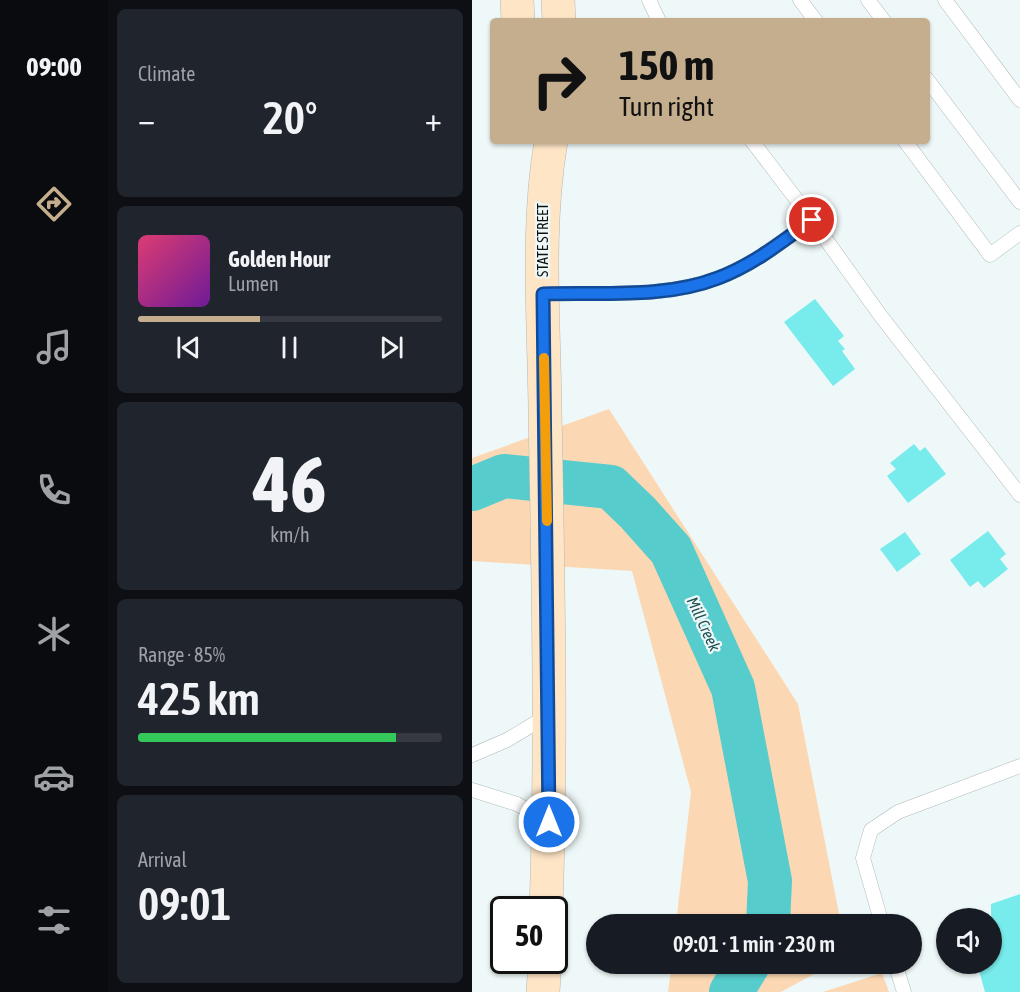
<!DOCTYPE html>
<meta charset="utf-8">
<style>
body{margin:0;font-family:"Asap Condensed",sans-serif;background:#20242c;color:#f1f3f6;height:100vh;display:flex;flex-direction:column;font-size:22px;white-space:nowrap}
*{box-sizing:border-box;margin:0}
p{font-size:20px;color:#9ea1a6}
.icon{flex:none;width:33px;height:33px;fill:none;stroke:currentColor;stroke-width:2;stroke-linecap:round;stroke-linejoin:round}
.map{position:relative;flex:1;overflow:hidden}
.details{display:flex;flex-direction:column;gap:9px;padding:9px;background:#0d0f14;width:364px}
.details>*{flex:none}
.guide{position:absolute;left:18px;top:18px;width:440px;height:126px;border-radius:6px;box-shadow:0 2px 4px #0004;background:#c5ae8d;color:#111;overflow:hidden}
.controls{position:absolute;left:464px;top:908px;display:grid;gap:12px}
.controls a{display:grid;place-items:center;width:66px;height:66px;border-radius:50%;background:#171b24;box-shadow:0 2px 4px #0004;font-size:30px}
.speed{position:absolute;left:18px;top:896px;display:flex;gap:12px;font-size:30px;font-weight:700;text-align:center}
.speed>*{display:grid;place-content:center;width:78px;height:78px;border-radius:50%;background:#171b24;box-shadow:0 2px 4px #0004;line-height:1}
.speed .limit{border:3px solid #111;border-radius:9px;background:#fff;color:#111}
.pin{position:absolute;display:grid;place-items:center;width:51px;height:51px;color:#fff;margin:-26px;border:3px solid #fff;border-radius:50%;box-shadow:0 2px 6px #0007}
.me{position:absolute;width:66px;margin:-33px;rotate:0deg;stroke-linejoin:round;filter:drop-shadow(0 0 4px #0008)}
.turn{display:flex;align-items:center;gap:21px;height:126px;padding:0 30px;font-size:27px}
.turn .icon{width:78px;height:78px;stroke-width:2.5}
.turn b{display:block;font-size:42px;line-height:51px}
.big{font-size:45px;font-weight:600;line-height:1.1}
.details .tile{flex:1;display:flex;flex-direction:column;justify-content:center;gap:9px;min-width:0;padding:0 21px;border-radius:9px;background:#20242c}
.details .dial{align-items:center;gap:0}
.dial b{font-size:78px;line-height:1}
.song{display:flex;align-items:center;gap:18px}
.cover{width:72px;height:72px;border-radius:9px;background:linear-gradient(135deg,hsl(340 70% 55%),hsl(280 70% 35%))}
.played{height:6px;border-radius:3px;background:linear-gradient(90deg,#c5ae8d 40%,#363941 40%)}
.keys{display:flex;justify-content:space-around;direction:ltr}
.heat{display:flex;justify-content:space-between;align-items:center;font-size:33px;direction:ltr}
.charge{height:9px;border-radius:4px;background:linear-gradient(90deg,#34c759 85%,#363941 0)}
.trip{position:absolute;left:114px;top:914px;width:336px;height:60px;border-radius:30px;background:#171b24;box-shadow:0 2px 4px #0004;font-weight:600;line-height:60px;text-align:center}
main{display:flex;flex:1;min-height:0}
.tabs{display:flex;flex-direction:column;width:108px;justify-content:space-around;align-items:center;background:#090b0e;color:#9ea1a6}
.tabs .icon{width:42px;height:42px}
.tabs .active{color:#c5ae8d}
.tabs b{font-size:27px;color:#f1f3f6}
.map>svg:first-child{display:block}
.green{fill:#fbd8b3}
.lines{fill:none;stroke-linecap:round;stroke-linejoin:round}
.river{stroke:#56cccd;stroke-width:44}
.building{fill:#78ebec}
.service-casing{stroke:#b0b9b9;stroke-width:15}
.secondary-casing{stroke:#b0b9b9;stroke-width:34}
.service{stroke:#fff;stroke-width:14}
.secondary{stroke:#fee5c6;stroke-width:33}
.route-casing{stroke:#114b97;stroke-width:15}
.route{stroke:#1a73e8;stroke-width:10}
.slow{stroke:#f59e0b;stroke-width:10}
.labels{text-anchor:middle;stroke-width:4.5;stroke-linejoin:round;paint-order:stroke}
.street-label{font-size:15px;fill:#0c1010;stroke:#eff8f8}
.water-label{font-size:16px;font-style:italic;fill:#1d5151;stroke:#eff8f8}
</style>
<main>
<nav class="tabs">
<b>09:00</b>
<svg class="icon active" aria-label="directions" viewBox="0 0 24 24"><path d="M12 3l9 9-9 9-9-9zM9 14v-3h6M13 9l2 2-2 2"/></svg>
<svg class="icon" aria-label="music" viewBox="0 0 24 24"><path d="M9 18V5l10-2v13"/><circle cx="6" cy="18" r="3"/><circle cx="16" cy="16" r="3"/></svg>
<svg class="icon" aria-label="phone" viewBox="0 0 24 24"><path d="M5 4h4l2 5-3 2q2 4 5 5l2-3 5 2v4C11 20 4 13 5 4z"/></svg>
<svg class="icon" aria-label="climate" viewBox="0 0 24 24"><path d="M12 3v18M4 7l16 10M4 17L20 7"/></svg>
<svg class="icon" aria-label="car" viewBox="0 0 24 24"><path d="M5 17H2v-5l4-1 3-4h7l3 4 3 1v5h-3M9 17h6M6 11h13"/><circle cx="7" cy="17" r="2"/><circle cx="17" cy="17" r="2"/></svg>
<svg class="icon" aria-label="filters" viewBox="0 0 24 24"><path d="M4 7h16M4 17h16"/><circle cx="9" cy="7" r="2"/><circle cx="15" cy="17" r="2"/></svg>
</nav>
<section class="details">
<div class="tile"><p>Climate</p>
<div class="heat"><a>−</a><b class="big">20°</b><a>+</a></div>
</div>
<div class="tile">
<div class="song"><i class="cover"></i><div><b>Golden Hour</b><p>Lumen</p></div></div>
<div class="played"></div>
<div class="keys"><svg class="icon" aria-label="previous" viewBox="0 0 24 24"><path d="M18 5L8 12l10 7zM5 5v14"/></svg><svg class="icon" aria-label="pause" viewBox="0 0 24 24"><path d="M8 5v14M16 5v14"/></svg><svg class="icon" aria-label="next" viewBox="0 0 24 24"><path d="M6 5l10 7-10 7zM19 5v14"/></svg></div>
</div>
<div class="tile dial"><b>46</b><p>km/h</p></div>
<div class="tile"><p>Range · 85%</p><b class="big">425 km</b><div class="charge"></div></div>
<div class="tile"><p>Arrival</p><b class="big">09:01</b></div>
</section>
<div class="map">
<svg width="548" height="992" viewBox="0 0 548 992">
<rect width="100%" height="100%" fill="#eff8f8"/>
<path class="green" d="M 137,409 L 326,704 L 369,924 L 204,924 L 219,792 L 160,571 L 0,561 L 0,458 Z
M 200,963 L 362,963 L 309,992 L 196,992 Z
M 410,973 L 417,992 L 351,992 Z"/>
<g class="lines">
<path class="river" d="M 0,489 L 32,476 L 139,487 L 166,513 L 199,550 L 261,688 L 298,881 L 296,924
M 259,992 L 277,963"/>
</g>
<path class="building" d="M 343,299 L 372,336 L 366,341 L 373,349 L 370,351 L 383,369 L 361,386 L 312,322 Z
M 442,444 L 448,451 L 453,447 L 474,474 L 436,503 L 415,476 L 424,469 L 418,463 Z
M 516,531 L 534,554 L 528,559 L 536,569 L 512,588 L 506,581 L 498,587 L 478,560 Z
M 433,532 L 449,554 L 425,572 L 408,549 Z
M 548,894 L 548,992 L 513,992 L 505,963 L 519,963 L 519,904 Z"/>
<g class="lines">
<defs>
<path id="service" d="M 177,0 L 187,21
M 328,0 L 344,21
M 396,0 L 412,21
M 473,0 L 548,100
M 454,78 L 548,202
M 280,141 L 340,220
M 433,141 L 518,255 L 548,233
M 71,294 C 128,292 192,299 246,278 C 281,265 311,241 340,220 L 408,315 L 548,495
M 0,755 L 35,740 L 75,716
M 0,790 L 45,804 L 75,821
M 410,924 L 391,858 L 399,830 L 426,812 L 548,766
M 423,963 L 432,992"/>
<path id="secondary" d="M 45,0 L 46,21
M 86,0 L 87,21
M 74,909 C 80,742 76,575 73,409 C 72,320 64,229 79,141
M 71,992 L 73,960"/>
</defs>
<use href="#service" class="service-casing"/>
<use href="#secondary" class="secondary-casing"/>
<use href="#service" class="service"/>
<use href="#secondary" class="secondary"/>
</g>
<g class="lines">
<defs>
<path id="route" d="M 77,822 L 71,294 C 128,292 192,299 246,278 C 281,265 311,241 340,220"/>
</defs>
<use href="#route" class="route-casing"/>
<use href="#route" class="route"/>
<path class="slow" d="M 72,358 L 75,521"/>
</g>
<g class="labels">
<g class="street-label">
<text transform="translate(71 240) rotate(-90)" y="5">STATE STREET</text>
</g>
<g class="water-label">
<text transform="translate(232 624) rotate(65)" y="6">Mill Creek</text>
</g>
</g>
</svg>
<div class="controls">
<a><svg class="icon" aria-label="sound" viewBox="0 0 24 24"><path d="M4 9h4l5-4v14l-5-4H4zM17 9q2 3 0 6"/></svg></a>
</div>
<div class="speed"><div class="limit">50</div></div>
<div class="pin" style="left:340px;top:220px;background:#d93025"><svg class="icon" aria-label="arrive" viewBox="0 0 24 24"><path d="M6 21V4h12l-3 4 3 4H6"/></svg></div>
<svg class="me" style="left:77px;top:822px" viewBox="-20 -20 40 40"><circle r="17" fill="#1a73e8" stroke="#fff" stroke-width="3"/><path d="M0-11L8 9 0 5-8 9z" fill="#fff"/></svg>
<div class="trip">09:01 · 1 min · 230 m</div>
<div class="guide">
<div class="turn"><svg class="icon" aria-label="right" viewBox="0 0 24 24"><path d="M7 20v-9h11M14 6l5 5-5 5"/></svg><div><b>150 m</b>Turn right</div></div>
</div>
</div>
</main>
